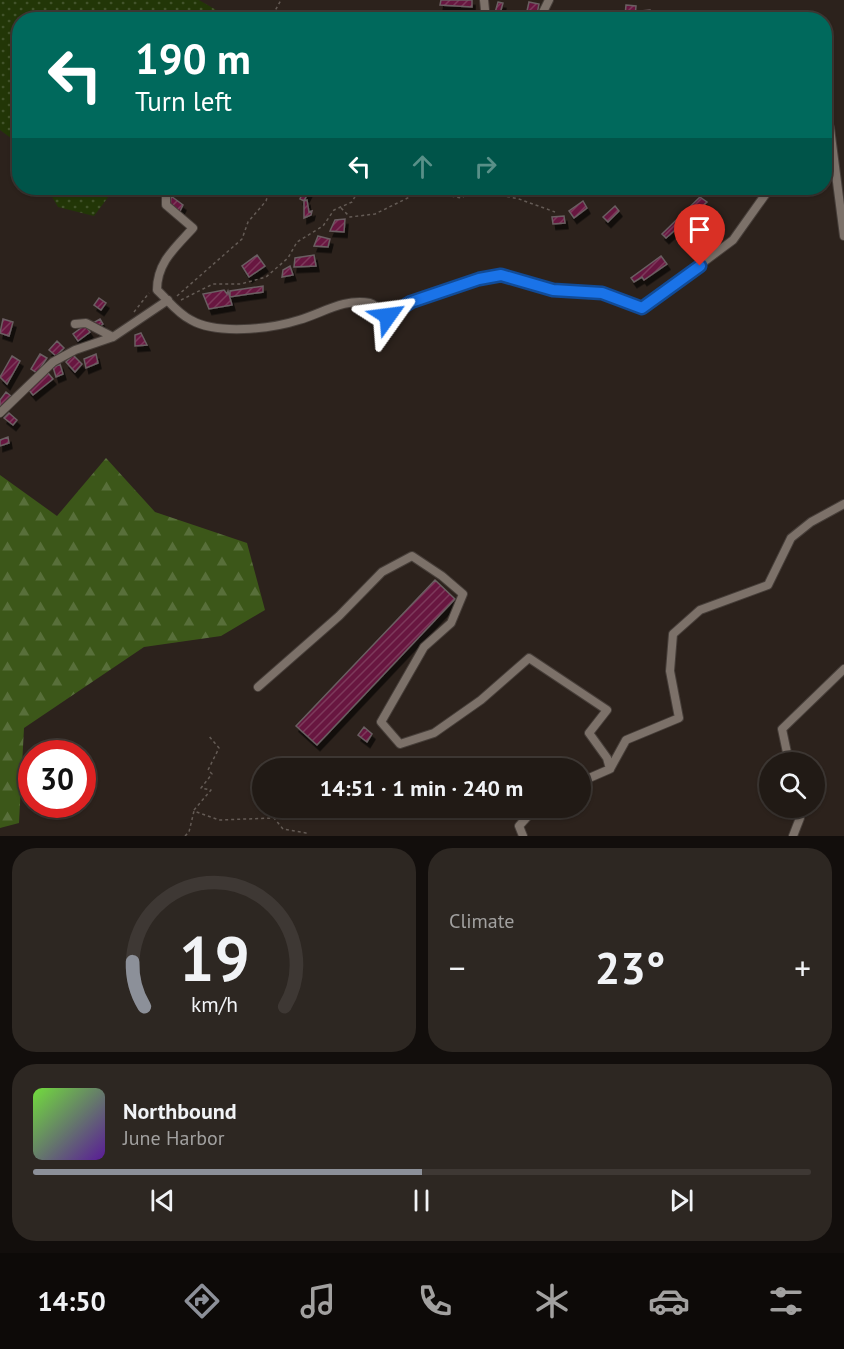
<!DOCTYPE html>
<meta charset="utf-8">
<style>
body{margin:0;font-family:"PT Sans",sans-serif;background:#2d2722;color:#f1f3f6;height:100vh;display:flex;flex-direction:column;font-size:22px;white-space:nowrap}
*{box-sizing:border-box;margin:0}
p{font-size:20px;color:#a2a1a0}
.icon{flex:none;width:33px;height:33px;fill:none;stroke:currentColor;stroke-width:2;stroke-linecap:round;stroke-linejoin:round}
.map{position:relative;height:836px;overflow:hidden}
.drawer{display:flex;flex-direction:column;gap:12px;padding:12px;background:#120e0c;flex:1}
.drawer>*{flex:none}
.guide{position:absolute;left:12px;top:12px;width:820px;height:183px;border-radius:24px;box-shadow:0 2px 4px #0004,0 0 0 2px #3e3834;background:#00695c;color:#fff;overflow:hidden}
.fabs{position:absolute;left:759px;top:752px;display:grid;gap:12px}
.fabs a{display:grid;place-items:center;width:66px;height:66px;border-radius:50%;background:#211a15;box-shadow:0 2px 4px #0004,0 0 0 2px #3e3834;font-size:30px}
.speed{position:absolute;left:18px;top:740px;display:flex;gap:12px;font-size:30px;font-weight:700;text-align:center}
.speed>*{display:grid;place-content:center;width:78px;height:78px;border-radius:50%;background:#211a15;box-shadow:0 2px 4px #0004,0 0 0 2px #3e3834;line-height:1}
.speed .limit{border:9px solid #d22;background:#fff;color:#111}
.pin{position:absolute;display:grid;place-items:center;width:51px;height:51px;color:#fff;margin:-62px -26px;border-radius:50% 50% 50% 0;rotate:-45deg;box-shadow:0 0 6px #0007}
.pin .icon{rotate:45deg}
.me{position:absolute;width:66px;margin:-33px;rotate:59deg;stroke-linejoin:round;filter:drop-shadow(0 0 4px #0008)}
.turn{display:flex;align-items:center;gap:21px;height:126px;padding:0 24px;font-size:27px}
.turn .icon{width:78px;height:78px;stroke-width:2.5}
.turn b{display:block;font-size:42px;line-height:51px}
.lanes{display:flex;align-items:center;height:57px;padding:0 24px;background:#0003;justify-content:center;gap:30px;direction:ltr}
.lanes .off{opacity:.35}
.big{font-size:45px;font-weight:700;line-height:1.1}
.drawer .card{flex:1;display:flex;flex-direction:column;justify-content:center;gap:9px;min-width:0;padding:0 21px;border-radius:24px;background:#2d2722}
.drawer .dial{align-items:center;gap:0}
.dial svg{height:156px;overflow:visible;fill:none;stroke:#3e3834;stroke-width:7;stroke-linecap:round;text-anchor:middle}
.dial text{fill:#f1f3f6;stroke:none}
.song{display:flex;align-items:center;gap:18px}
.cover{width:72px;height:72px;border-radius:9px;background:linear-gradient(135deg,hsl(100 70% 55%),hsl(270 70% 35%))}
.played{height:6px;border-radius:3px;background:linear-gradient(90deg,#8c9099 50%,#3e3834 50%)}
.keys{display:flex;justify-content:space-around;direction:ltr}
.heat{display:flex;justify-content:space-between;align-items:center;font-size:33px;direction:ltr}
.drawer .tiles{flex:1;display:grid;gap:12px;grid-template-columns:1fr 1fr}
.card:last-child{grid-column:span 2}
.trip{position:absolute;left:252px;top:758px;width:339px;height:60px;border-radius:30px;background:#211a15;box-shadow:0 2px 4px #0004,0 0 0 2px #3e3834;font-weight:700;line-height:60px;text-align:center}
.tabs{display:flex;height:96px;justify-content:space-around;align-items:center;background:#0d0a08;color:#a2a1a0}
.tabs .icon{width:42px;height:42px}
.tabs .active{color:#8c9099}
.tabs b{font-size:27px;color:#f1f3f6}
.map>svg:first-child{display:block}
.forest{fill:url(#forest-firs)}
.park{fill:url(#park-dots)}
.building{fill:url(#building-hatch);stroke:#6b5e62;stroke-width:1.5;filter:url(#shadow)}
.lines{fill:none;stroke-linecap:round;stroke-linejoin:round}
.street-casing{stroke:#463e39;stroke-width:10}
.path{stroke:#645b55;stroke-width:1.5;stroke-dasharray:3 3;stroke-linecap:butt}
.street{stroke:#7c7169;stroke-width:8}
.route-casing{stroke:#114b97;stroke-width:15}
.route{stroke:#1a73e8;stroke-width:10}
</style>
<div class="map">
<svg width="844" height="836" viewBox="0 0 844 836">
<defs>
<pattern id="forest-firs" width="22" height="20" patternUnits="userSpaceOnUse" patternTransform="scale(1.5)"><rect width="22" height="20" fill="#3c5719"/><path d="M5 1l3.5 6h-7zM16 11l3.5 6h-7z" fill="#586f3a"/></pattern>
<pattern id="park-dots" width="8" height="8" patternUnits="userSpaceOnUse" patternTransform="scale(1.5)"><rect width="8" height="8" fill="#223607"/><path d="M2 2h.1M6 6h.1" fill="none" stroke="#42532b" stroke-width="1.8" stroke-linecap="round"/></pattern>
<pattern id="building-hatch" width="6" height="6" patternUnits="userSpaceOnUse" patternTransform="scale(1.5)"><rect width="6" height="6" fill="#671840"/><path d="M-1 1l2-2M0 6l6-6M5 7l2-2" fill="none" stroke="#7d395b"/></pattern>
<filter id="shadow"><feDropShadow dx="3" dy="5.5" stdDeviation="0" flood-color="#0009"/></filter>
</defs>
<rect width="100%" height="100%" fill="#2c221c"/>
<path class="forest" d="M 106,458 L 155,512 L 247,543 L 265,610 L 221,636 L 144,647 L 24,728 L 19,823 L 0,828 L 0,475 L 57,516 Z"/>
<path class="park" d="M 0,0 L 199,0 L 232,19 L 20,20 L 19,144 L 0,130 Z
M 47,188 L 115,188 L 94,216 L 58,207 Z"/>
<path class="building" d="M 441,0 L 472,0 L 472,7 L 440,5 Z
M 498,2 L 503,3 L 498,20 L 493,20 Z
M 529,2 L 539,4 L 537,14 L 527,11 Z
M 626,5 L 636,6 L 635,17 L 625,16 Z
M 650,10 L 652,20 L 642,20 L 641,11 Z
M 548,12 L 556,12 L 556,20 L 548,20 Z
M 562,12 L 576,14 L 575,20 L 561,18 Z
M 304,189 L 309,191 L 304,201 L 300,199 Z
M 171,196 L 183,205 L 179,213 L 170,207 Z
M 700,197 L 707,202 L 666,238 L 662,234 Z
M 307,200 L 309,212 L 312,211 L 311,215 L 304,218 L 304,201 Z
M 583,201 L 587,208 L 574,218 L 569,211 Z
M 615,206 L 619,211 L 608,222 L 603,217 Z
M 564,216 L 565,223 L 553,224 L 552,217 Z
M 345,219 L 344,232 L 330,231 L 335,220 Z
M 318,236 L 330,239 L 328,247 L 314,246 Z
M 257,255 L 265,266 L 249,277 L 242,266 Z
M 314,255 L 316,266 L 294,267 L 295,258 Z
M 661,256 L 667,264 L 644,280 L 642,277 L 634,282 L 631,278 Z
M 290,266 L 293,275 L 282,277 L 283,270 Z
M 263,286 L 263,292 L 230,297 L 230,291 Z
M 224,290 L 227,294 L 228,291 L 232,305 L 209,309 L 203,294 Z
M 99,298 L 106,303 L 101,310 L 94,305 Z
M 3,319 L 13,322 L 9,336 L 0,333 Z
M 100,319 L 103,324 L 96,329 L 93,323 Z
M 85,325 L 90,332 L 78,341 L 73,334 Z
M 141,333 L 147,345 L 135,346 L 135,335 Z
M 57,341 L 64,348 L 56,356 L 49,350 Z
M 40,354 L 47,358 L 37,373 L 31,369 Z
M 96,354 L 98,363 L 86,368 L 84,359 Z
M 73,355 L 82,364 L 75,372 L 66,362 Z
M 12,356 L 20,361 L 7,384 L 0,377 Z
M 60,364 L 63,374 L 56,377 L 53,367 Z
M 48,373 L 53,379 L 33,395 L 28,389 Z
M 6,392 L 11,396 L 0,410 L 0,400 Z
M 9,413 L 17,420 L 13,425 L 4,418 Z
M 8,437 L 9,443 L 0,446 L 0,440 Z
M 435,580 L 455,599 L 317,745 L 296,726 Z
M 364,727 L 372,734 L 367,742 L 358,735 Z"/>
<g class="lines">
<defs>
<path id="street" d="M 484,0 L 486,20
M 539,20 L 549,0
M 825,114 L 830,128 L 844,236
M 166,188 L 166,205 L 193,228 C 176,247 157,262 157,290 C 168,300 177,313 191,320 C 217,335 271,329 299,320 C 323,313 344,298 370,303 C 376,305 383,312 388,316 L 411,301 L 479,279 L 501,275 L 553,290 L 602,293 L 642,308 L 733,240 L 770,188
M 75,324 L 86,323 L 113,337
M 0,413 L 53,362 L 75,350 L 113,337 L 168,300
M 258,687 L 339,616 L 382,572 L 412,556 L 442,576 L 463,594 L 451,623 L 424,647 L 381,722 L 400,744 L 434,733 L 481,700 L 529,658 L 607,710 L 589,733 L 607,758 L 610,769
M 789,762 L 782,729 L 844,669
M 580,782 L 610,769 L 626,740 L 679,718 L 670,671 L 673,634 L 700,610 L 768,585 L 791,538 L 811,522 L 844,504
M 523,836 L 519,826 L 536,807
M 793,836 L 800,818 L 798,807"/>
</defs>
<use href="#street" class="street-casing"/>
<path class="path" d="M 270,20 L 281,0
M 341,208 L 350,217 L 375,214 L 422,191 L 462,198 L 472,189 L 519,199 L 555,212
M 177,296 L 242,239 L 248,222 L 266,201 L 270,188
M 181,300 L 213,284 L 241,284 L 266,277 L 288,258 L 297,242 L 323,226 L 334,210 L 352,202 L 358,191 L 367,188
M 134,312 L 149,293
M 194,810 L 211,790 L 201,788 L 212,774 L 208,770 L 219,748 L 208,735
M 185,836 L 189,832 L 194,811 L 219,820 L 274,818 L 283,829 L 306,833 L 305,836"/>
<use href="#street" class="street"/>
</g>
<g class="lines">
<defs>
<path id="route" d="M 388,316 L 411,302 L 479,279 L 501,275 L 553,290 L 602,293 L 642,308 L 700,266"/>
</defs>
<use href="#route" class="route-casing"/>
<use href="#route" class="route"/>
</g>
</svg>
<div class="fabs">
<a><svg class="icon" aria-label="search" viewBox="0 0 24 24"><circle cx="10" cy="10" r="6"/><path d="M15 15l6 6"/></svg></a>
</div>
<div class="speed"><div class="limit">30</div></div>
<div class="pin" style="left:700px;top:266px;background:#d93025"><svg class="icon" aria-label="arrive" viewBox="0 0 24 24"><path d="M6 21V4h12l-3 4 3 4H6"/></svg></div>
<svg class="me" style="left:388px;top:316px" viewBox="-20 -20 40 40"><path d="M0-17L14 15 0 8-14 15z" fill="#1a73e8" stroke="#fff" stroke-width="4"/></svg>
<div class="trip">14:51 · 1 min · 240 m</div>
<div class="guide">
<div class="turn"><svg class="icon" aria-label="left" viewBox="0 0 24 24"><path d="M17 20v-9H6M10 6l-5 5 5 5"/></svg><div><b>190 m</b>Turn left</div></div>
<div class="lanes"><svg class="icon" aria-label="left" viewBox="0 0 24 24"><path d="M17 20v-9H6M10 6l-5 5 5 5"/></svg><svg class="icon off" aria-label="ahead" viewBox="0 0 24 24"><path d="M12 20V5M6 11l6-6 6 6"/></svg><svg class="icon off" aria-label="right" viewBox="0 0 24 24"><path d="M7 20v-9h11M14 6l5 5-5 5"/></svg></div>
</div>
</div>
<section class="drawer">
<div class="tiles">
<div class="card dial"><svg viewBox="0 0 100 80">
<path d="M14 69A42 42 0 1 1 86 69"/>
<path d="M14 69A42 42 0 0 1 8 46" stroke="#8c9099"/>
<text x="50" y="56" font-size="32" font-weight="700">19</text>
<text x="50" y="72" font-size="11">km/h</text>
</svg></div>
<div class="card"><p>Climate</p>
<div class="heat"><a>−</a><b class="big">23°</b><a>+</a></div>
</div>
<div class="card">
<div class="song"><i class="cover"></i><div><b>Northbound</b><p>June Harbor</p></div></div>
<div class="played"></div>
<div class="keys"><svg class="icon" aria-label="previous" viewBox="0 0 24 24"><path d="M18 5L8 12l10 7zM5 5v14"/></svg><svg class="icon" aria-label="pause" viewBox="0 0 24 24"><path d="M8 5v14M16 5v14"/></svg><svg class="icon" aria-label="next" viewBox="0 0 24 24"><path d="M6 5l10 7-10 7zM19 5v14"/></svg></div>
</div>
</div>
</section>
<nav class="tabs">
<b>14:50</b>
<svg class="icon active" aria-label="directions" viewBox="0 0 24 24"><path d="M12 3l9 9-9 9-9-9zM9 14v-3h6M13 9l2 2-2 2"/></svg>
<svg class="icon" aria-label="music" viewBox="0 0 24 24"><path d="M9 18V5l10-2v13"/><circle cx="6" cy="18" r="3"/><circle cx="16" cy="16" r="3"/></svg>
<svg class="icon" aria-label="phone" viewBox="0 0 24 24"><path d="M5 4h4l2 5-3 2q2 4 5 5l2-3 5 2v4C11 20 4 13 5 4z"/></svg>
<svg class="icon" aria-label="climate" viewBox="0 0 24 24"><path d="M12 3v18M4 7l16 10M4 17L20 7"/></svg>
<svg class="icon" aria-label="car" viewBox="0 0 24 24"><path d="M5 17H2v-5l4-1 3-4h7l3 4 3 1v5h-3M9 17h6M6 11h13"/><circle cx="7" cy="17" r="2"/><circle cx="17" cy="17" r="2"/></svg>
<svg class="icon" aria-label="filters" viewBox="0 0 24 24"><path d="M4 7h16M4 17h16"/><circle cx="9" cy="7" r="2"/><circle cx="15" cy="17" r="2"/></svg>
</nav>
